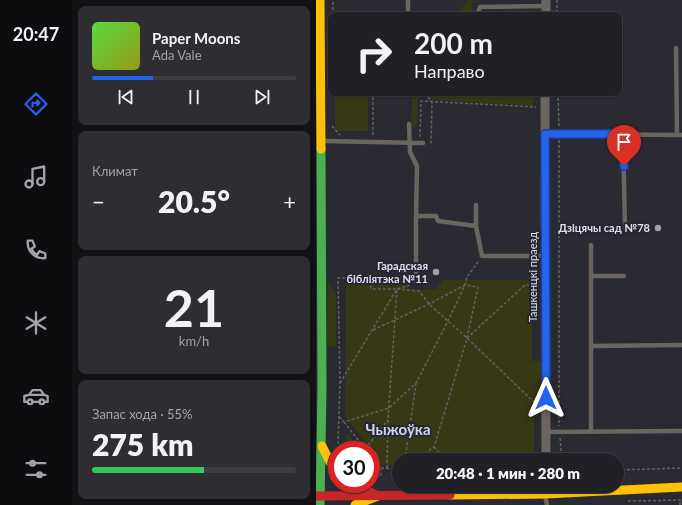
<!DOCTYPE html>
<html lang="ru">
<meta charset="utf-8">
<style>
body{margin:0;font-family:Lato,sans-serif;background:#2d2d32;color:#f1f3f6;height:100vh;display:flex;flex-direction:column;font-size:15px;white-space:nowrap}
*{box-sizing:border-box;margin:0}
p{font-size:13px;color:#a2a3a7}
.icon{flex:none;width:22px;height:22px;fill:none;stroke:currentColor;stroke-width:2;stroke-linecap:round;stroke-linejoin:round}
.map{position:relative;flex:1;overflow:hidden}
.details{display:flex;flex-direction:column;gap:6px;padding:6px;background:#121215;width:244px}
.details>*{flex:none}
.top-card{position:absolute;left:12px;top:12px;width:294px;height:84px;border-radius:8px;box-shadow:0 1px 3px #0004,0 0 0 1px #3d3e43;background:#202026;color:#f1f3f6;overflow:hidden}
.speed{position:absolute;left:12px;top:441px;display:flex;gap:8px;font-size:20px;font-weight:700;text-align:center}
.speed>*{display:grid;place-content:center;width:52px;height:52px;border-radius:50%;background:#202026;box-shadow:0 1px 3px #0004,0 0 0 1px #3d3e43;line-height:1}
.speed .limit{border:6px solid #d22;background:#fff;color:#111}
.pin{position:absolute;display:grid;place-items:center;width:34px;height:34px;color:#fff;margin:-41px -17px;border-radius:50% 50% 50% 0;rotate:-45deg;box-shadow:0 0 4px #0007}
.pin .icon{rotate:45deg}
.me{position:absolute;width:44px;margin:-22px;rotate:0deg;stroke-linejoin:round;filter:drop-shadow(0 0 3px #0008)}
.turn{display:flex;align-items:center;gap:14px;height:84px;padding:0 20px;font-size:18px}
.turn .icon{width:52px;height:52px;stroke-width:2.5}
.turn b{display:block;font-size:28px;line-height:34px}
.big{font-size:30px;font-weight:800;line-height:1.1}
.details .widget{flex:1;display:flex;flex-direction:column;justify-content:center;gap:6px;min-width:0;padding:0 14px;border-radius:8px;background:#2d2d32}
.details .dial{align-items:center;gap:0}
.dial b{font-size:52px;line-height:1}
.song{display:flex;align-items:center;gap:12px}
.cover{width:48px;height:48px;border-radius:6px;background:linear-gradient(135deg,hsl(110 70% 55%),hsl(60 70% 35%))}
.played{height:4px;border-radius:2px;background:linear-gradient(90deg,#2563eb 30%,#3d3e43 30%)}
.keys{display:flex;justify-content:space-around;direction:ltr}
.heat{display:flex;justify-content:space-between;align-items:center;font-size:22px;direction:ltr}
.charge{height:6px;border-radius:3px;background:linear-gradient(90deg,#34c759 55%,#3d3e43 0)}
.trip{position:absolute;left:76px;top:453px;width:232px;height:40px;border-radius:20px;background:#202026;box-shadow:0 1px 3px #0004,0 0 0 1px #3d3e43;font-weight:800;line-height:40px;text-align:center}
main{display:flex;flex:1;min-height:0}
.menu{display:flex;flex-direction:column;width:72px;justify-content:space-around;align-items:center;background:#0d0d0f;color:#a2a3a7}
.menu .icon{width:28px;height:28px}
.menu .on{color:#2563eb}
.menu b{font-size:18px;color:#f1f3f6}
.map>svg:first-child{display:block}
.green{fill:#363914}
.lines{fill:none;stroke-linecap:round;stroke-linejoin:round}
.path{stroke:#646162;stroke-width:1.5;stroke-dasharray:3 2;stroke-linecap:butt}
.lane{stroke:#6b6560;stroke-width:4.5}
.street{stroke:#6b6560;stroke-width:9}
.fast{stroke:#4caf50;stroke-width:9}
.slow{stroke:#ffc107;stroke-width:9}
.jam{stroke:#c62828;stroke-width:9}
.route-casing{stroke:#184099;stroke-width:10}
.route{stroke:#2563eb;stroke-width:7}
.poi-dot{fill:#a0a0a9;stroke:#262635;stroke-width:1.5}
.labels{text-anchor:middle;stroke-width:4;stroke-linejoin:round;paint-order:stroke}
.poi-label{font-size:11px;font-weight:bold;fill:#dfe0e9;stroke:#262635;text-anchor:end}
.street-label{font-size:11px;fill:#dfe0e9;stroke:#262635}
.district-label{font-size:15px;font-weight:bold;fill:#d5d6e9;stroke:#262635}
</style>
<main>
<nav class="menu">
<b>20:47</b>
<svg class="icon on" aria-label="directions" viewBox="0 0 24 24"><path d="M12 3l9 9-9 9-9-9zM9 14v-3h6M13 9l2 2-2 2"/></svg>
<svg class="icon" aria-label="music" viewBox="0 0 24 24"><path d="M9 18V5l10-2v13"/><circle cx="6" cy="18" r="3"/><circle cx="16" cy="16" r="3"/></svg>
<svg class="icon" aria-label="phone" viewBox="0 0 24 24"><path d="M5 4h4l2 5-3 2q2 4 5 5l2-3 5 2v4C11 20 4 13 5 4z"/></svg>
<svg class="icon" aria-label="climate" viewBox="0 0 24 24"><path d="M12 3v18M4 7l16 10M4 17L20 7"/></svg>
<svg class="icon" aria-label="car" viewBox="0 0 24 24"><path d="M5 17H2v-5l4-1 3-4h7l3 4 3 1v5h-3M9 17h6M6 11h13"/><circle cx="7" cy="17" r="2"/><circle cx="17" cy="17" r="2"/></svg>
<svg class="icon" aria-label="filters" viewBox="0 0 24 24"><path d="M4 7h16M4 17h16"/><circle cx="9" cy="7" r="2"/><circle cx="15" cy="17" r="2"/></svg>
</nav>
<section class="details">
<div class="widget">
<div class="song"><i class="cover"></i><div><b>Paper Moons</b><p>Ada Vale</p></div></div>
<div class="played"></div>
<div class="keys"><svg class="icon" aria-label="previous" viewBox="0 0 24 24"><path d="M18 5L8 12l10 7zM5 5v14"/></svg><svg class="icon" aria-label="pause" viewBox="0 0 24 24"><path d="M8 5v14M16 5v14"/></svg><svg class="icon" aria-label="next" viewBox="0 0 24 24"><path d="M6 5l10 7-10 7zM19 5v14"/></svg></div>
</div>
<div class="widget"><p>Климат</p>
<div class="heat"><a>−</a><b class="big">20.5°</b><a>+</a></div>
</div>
<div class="widget dial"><b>21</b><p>km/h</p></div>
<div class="widget"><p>Запас хода · 55%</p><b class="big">275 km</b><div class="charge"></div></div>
</section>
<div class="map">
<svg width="366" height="505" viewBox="0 0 366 505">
<rect width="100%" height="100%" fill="#2a2a32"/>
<path class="green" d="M 152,0 L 165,1 L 156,2 L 156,15 L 140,15 Z
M 19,93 L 52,93 L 52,131 L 19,131 Z
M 96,93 L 100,93 L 102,95 L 101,124 L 95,130 Z
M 112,93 L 215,93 L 218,94 L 217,106 L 117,100 Z
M 30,279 L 89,280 L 93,290 L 120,289 L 127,280 L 216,280 L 216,361 L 226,361 L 227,414 L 218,414 L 218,456 L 221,456 L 224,460 L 83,460 L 83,466 L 66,465 L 29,416 Z
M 12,282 L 20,293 L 20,347 L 11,346 Z
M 31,433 L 44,450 L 21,450 L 21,467 L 17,456 L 18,446 L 29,448 Z"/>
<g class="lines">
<path class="path" d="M 241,0 L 241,15
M 17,15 L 17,0
M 109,93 L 116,102 L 115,143 L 114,143
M 242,93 L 243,128
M 16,126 L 24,135
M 57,135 L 57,93
M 104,137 L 105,101 L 220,107
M 243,140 L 243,426
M 57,330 L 113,304 L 149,285 L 162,287 L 151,338 L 118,447 L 100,460
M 151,338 L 209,285 L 217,285 L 217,275 L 220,272
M 24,383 L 81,289 L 103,291 L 113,304 L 151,338 L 221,405
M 23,417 L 28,422 L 73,408 L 100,383 L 132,321 L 149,285 L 151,277 L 162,262
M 28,422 L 50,450
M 244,438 L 246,460
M 22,444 L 24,383 L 22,278 L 54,279 L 55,289 L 81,289
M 118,447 L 131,460
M 49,449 L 72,420
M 55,456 L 65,468 L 65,476 L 55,476
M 89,460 L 100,383
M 65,468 L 83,469
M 71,468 L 72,420 L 81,289 L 94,285
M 301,470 L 366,468
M 312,501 L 366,500
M 364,505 L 364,500"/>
<path class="lane" d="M 92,15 L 92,0
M 161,15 L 164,7 L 230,6
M 360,48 L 361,135
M 93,124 L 94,152 L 101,166 L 100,216 L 100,282
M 229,134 L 366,135
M 307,134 L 309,229
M 7,141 L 107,143
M 100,216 L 120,216 L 122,221 L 160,226 L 166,256 L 229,256
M 160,226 L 160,205
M 275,245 L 275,431
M 275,276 L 308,276
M 275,346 L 366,345
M 230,432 L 366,431
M 229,495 L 231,505"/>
<path class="street" d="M 230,0 L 230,15
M 229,93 L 230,460"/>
<path class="fast" d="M 4,505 L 6,389 L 5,149"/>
<path class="slow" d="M 4,0 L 5,149
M 6,446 L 16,466 L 21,471
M 134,495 L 229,494 L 366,487
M 39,505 L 62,496"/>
<path class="jam" d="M 39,484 L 62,496
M 0,496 L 134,495"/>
</g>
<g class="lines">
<defs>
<path id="route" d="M 230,398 L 229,134 L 307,134 L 308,166"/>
</defs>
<use href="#route" class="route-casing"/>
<use href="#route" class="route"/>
</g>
<g class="poi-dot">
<circle cx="342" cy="228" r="4"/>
<circle cx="120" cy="272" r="4"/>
</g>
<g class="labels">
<g class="poi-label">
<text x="334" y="232">Дзіцячы сад №78</text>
<text x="112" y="270">Гарадская<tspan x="112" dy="13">бібліятэка №11</tspan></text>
</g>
<g class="street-label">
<text transform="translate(217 277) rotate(-90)" y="4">Ташкенцкі праезд</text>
</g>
<g class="district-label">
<text x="82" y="435">Чыжоўка</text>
</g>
</g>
</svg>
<div class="speed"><div class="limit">30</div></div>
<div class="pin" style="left:308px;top:166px;background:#d93025"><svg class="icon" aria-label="arrive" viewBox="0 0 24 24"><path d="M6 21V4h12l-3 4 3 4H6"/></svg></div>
<svg class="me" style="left:230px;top:398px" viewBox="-20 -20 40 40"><path d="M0-17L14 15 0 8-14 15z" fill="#2563eb" stroke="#fff" stroke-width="4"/></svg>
<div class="trip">20:48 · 1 мин · 280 m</div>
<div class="top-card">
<div class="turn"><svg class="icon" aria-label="right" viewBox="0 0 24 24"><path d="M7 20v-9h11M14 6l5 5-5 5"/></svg><div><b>200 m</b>Направо</div></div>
</div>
</div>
</main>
